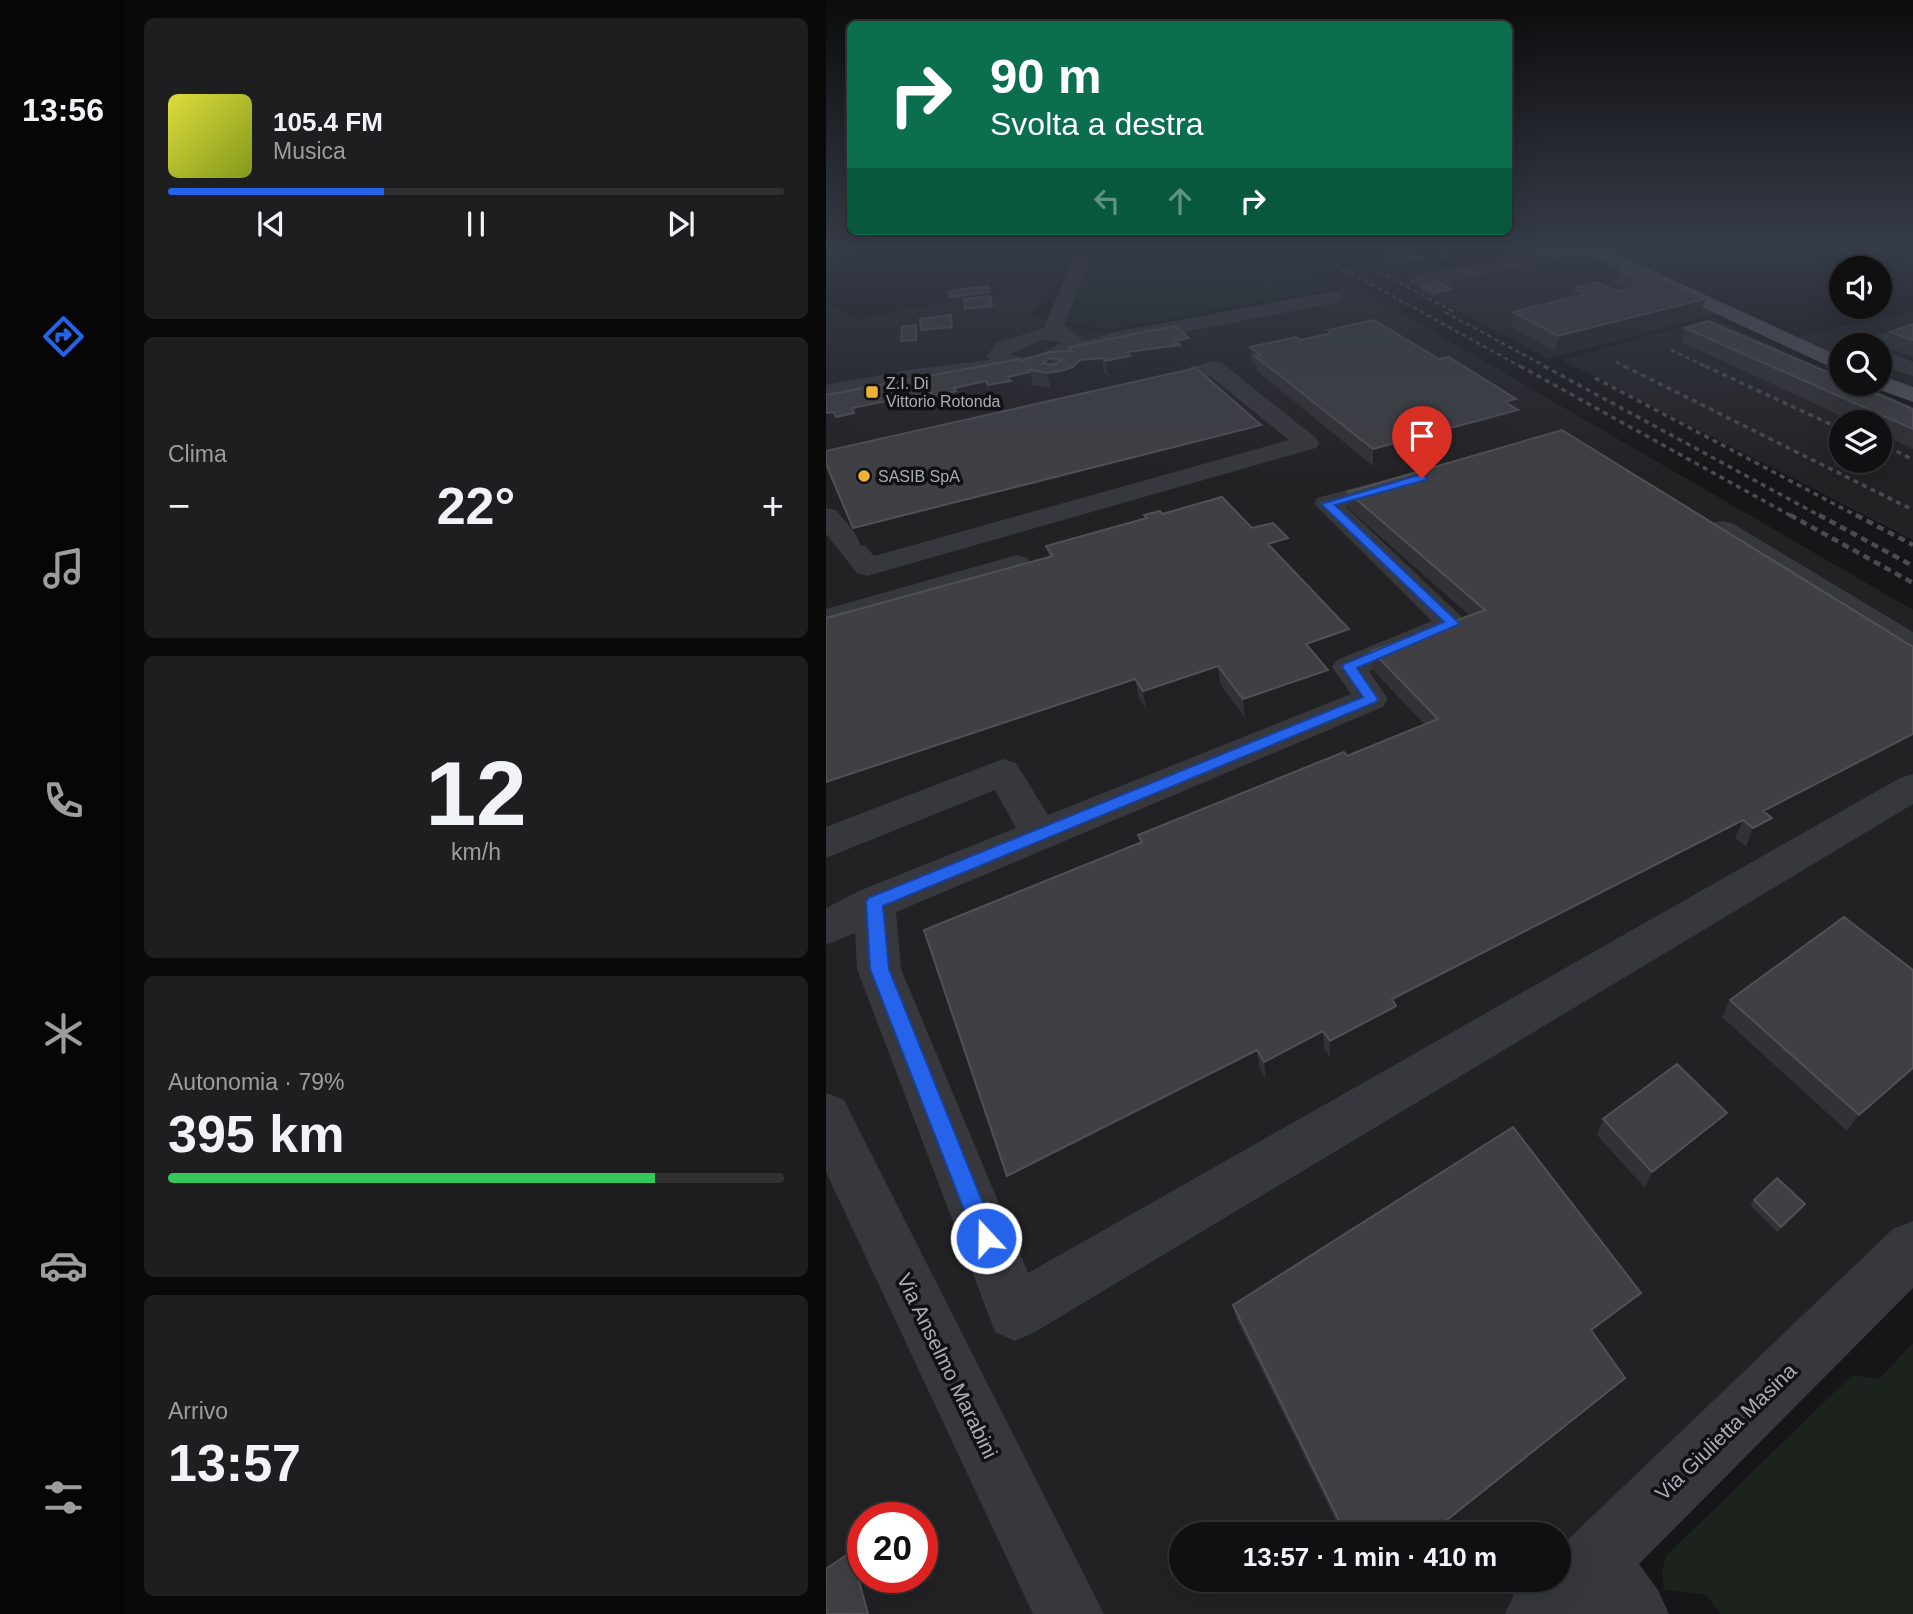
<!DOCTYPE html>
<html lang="it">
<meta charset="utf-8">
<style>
body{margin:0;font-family:Helvetica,sans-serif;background:#1e1e20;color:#f1f3f6;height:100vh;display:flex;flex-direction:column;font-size:26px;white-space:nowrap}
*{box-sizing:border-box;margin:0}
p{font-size:23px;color:#9c9d9f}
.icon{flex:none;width:38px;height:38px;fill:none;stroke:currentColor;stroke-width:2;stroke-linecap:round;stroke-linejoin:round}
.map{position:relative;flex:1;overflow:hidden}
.sheet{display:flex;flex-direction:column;gap:18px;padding:18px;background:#09090a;width:700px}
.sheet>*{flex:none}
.guide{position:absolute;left:21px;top:21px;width:665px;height:214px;border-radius:10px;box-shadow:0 7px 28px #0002,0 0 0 2px #303032;background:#0b6e4f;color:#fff;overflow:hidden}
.controls{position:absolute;left:1003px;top:256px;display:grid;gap:14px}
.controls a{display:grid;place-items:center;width:63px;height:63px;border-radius:50%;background:#101012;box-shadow:0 7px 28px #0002,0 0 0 2px #303032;font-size:35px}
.speed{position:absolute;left:21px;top:1502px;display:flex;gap:14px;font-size:35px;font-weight:700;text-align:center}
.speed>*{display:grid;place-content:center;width:91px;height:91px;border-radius:50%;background:#101012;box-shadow:0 7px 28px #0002,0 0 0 2px #303032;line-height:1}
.speed .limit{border:10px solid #d22;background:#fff;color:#111}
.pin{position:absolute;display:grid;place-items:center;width:60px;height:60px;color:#fff;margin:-72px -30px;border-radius:50% 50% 50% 0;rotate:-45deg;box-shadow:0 0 7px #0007}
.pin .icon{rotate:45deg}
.me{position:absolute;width:77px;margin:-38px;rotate:339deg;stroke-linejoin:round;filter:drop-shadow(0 0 5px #0008)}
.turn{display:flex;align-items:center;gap:24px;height:147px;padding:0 28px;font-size:32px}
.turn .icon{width:91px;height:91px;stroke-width:2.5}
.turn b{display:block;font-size:49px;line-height:60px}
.lanes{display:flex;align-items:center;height:66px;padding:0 28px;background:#0003;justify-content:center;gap:35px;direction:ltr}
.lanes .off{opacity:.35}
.big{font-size:52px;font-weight:700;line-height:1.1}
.sheet .card{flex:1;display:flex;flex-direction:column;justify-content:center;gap:10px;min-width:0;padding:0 24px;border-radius:10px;background:#1e1e20}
.sheet .dial{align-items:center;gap:0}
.dial b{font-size:91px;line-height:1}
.song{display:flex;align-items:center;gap:21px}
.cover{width:84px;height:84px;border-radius:10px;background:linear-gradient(135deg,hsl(60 70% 55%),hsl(70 70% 35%))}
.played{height:7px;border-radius:4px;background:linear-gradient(90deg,#2563eb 35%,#303032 35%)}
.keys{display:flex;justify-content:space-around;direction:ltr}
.heat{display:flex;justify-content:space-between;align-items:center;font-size:38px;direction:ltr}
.charge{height:10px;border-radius:5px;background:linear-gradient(90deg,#34c759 79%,#303032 0)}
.trip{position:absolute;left:343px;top:1522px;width:402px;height:70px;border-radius:35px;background:#101012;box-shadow:0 7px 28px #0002,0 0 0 2px #303032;font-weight:700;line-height:70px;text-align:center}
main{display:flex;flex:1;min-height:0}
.menu{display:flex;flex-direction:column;width:126px;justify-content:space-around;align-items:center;background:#060607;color:#9c9d9f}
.menu .icon{width:49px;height:49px}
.menu .current{color:#2563eb}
.menu b{font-size:32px;color:#f1f3f6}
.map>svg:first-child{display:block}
.built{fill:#222225;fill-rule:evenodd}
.green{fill:#1c231d}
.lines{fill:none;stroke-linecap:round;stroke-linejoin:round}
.minor{fill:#37383d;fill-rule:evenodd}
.major{fill:#53555c;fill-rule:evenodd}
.rail-far2{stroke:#4a4c52;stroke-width:2.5;stroke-dasharray:4.5 3.5;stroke-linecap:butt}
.rail-far1{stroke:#4a4c52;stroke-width:3.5;stroke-dasharray:5 4.5;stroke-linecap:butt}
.rail{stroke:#4a4c52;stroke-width:4.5;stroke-dasharray:7 5;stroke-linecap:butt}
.wall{fill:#323236}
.shaded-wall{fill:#212124}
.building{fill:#3f3f44;stroke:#4f5156;stroke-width:2;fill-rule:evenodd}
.route{fill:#2563eb;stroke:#184099;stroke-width:2}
.poi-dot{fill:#f2b134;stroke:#111113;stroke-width:2.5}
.labels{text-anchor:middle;stroke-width:7;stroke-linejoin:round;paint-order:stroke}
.far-poi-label{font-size:16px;fill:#a8adb8;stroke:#111113;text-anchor:start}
.near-street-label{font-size:21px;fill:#a8adb8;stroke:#111113}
</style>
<main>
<nav class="menu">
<b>13:56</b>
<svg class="icon current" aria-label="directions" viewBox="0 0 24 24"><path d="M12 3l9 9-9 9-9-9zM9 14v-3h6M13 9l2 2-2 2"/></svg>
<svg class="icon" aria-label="music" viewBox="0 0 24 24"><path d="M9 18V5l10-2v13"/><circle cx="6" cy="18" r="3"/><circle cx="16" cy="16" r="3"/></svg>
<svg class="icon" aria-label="phone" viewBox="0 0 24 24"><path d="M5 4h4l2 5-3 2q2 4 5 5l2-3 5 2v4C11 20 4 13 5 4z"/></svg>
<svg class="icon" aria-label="climate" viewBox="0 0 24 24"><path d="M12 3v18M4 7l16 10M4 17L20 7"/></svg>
<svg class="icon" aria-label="car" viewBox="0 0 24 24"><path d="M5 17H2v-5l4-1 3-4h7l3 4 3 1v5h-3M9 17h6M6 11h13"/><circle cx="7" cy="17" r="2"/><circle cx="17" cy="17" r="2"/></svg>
<svg class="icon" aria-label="filters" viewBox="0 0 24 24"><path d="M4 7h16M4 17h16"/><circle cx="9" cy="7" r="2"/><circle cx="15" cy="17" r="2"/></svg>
</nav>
<section class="sheet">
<div class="card">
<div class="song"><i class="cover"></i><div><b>105.4 FM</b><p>Musica</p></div></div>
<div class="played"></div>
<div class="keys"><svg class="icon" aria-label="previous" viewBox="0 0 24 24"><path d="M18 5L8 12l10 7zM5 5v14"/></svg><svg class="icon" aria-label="pause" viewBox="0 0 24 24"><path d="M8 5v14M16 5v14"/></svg><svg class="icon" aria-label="next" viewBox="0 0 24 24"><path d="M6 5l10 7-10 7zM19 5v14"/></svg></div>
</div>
<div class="card"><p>Clima</p>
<div class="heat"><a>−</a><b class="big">22°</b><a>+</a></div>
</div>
<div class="card dial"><b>12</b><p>km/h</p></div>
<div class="card"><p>Autonomia · 79%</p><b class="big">395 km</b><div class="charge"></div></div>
<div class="card"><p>Arrivo</p><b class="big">13:57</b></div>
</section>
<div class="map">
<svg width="1087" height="1614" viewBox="0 0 1087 1614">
<rect width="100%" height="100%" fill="#161618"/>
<path class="built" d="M 758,249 L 782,249 L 906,310 L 723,359 L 580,283 Z
M 530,287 L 1087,610 L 1087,1265 L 748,1614 L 0,1614 L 0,301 L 31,320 L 84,308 L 220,289 L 205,316 L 278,333 ZM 37,1517 L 96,1517 L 96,1577 L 37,1577 ZM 355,1535 L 733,1535 L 733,1580 L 355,1580 Z
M 1087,312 L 1087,393 L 1054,379 L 1054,345 L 1015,345 L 1015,363 L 962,338 Z
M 885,318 L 1015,376 L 1015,383 L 1032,383 L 1087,407 L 1087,540 L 736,360 ZM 1015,422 L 1054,422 L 1054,460 L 1015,460 Z"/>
<path class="green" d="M 270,249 L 442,249 L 509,288 L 280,331 L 239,322 Z
M 782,249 L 903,249 L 811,265 Z
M 1087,1343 L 1087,1614 L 895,1614 L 879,1594 L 838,1590 L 836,1571 L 840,1556 L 1026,1375 L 1053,1379 Z"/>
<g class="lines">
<path class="minor" d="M 251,249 L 268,249 L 238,325 L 257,341 L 291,332 L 509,291 L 519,297 L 509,303 L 293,344 L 211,368 L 181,367 L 171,373 L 81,384 L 0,399 L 0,385 L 81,370 L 164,360 L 161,356 L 170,343 L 218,328 ZM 217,340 L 236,342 C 221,352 201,362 184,354 Z
M 733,249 L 767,249 L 758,254 L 592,287 L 583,281 L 592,275 Z
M 1087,326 L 1087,338 L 1064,345 L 1059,350 L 1087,362 L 1087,376 L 1054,365 L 1054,345 L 1043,345 L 1047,337 Z
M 388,361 L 396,363 L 490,438 L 493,443 L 490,448 L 41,576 L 31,573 L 0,534 L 0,508 L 10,510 L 48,556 L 463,440 L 384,376 L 372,379 L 364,377 L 361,372 L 364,367 Z
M 573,476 L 582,478 L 586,484 L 582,490 L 520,507 L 643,624 L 638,631 L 543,671 L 562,699 L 557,707 L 70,912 L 75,969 L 202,1273 L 1074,778 L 1087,774 L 1087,804 L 209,1332 L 189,1341 L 169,1332 L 31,969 L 29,933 L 0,945 L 0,908 L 33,891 L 190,828 L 169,790 L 0,858 L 0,827 L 177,759 L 190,763 L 222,815 L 525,694 L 506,667 L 511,660 L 606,621 L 488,504 L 491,498 Z
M 896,521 L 906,523 L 1087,632 L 1087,656 L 1076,653 L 886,535 L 882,529 L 886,523 Z
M 191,555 L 201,558 L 206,564 L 201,570 L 0,628 L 0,609 Z
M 0,1093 L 18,1100 L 278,1614 L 207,1614 L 0,1172 Z
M 1087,1221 L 1087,1288 L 813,1564 L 832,1590 L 843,1614 L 679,1614 L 690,1590 L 699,1580 L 733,1580 L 733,1548 L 1067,1229 Z"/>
<path class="major" d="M 757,249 L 779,249 L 1015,357 L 1015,372 L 760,253 Z
M 1054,375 L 1087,387 L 1087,402 L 1046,387 L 1044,383 L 1054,383 Z"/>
<path class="rail-far2" d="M 482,249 L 697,368
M 510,249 L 630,313
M 619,312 L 722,368
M 845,350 L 883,368
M 790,362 L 802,368"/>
<path class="rail-far1" d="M 694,366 L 967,517
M 718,366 L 996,517
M 798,366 L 1087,510
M 879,366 L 1015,429
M 769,378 L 1033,517
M 1054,442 L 1087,460"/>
<path class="rail" d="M 964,515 L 1087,583
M 993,515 L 1087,566
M 1030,515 L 1087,545"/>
</g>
<path class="wall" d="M 604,249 L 643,249 L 643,258 L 623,262 L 604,253 Z
M 654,249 L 684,249 L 684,251 L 665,254 Z
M 559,251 L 598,267 L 577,270 L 559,260 Z
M 793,271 L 832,277 L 833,277 L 832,280 L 879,299 L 875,313 L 730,351 L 685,327 L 687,312 L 746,298 L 748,288 L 790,291 L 801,289 L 791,284 Z
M 596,287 L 626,289 L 626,293 L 608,298 L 596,292 Z
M 1087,324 L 1087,357 L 1059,346 L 1064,332 Z
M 859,328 L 1087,409 L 1087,449 L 1054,433 L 1054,422 L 1028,422 L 856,342 Z
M 502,330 L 613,359 L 690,399 L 689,408 L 692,410 L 690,426 L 547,466 L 431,371 L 430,365 L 426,362 L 424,347 L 475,340 L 502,334 Z
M 243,347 L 365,353 L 355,355 L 356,360 L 306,367 L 307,371 L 282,376 L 278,373 L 257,375 L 250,383 L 238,387 L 225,388 L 208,385 L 207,388 L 188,392 L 189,397 L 167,401 L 164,397 L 133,403 L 135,407 L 112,412 L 110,408 L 32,424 L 34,429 L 16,433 L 15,428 L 195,361 L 244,352 Z
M 522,492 L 945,821 L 938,837 L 920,847 L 909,838 L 570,1014 L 570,1024 L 504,1058 L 498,1048 L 440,1079 L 433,1067 L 191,1191 L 314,843 L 312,835 L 521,756 L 599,725 L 546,669 L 546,651 L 644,616 L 523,509 Z
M 336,514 L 426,528 L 463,555 L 455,558 L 523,629 L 523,647 L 492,658 L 503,688 L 419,718 L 394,684 L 320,709 L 313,698 L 0,803 L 0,618 L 223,557 L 220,546 L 319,519 L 318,515 Z
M 1087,970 L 1087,1074 L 1021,1131 L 896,1017 L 904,1000 Z
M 901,1113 L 892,1129 L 819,1188 L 771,1135 L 777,1119 Z
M 928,1200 L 979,1204 L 951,1232 L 924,1205 Z
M 407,1305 L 807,1306 L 769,1335 L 791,1389 L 609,1535 L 517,1535 L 410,1318 Z"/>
<path class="shaded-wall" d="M 644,249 L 643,258 L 623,262 L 624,252 Z
M 665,249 L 684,249 L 684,251 L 665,254 Z
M 599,258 L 598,267 L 577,270 L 578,261 Z
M 626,289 L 626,293 L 608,298 L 608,293 Z
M 164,292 L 169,316 L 142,319 L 139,309 L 166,302 L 127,307 L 124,297 Z
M 879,299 L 875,313 L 730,351 L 732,336 Z
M 125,315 L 128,325 L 129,336 L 98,340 L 95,330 Z
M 90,325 L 92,330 L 92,345 L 77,346 L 75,341 Z
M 363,338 L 365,353 L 355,355 L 356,360 L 306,367 L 307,371 L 282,376 L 279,361 L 301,352 Z
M 225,358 L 228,372 L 254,360 L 276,358 L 278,373 L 257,375 L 250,383 L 238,387 L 225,388 L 217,363 Z
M 204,370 L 207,388 L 188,392 L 189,397 L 167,401 L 162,385 L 182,377 Z
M 160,381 L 164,397 L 133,403 L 135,407 L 112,412 L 107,396 L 128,388 Z
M 105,392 L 110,408 L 32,424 L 34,429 L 16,433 L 15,428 L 0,431 L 0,413 Z
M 690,399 L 689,411 L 692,410 L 690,426 L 547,466 L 547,449 L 679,402 Z
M 435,425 L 437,441 L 35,546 L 27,528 Z
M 462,538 L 463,555 L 443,561 L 442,544 Z
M 523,629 L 523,647 L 481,662 L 480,644 Z
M 392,666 L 394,684 L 320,709 L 317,691 Z
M 502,670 L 503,688 L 419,718 L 417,699 Z
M 309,679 L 313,698 L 0,803 L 0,782 Z
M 1087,734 L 1087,747 L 945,821 L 938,837 L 920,847 L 927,828 L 937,811 Z
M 917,820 L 909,838 L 570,1014 L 570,1024 L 504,1058 L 504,1041 L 566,999 Z
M 497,1031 L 498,1048 L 440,1079 L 438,1062 Z
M 431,1050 L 433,1067 L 191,1191 L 181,1176 Z
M 1087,1068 L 1087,1074 L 1021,1131 L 1033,1115 Z
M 901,1113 L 892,1129 L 819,1188 L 826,1172 Z
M 815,1293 L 807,1306 L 759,1343 L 765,1330 Z
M 799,1378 L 791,1389 L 609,1535 L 602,1535 Z
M 25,1552 L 37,1556 L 37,1577 L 47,1577 L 58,1614 L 42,1614 Z
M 545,1580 L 552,1580 L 543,1588 L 543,1582 Z"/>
<path class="building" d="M 575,249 L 582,249 L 599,258 L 578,261 L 559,251 Z
M 615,249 L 644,249 L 624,252 Z
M 809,267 L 832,274 L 828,275 L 833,277 L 827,279 L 837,280 L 879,299 L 732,336 L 687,312 L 761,294 L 748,288 L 772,282 L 790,291 L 815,286 L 807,282 L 815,280 L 793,271 Z
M 614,283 L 626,289 L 608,293 L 596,287 Z
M 162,286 L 164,292 L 124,297 L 122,291 Z
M 165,296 L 166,306 L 139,309 L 138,299 Z
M 125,315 L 126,327 L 95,330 L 94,319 Z
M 548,320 L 613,359 L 623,357 L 690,399 L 679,402 L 692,410 L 547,449 L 429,356 L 434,355 L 424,347 L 470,337 L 475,340 L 506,333 L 502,330 Z
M 882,321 L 1015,378 L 1015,383 L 1027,383 L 1087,409 L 1087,429 L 859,328 Z
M 1087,324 L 1087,340 L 1064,332 Z
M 90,325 L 90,340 L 75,341 L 76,327 Z
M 349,326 L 363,338 L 349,341 L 354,345 L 301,352 L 304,356 L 279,361 L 276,358 L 254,360 L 247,367 L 235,371 L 221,373 L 204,370 L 204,372 L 182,377 L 185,381 L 162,385 L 160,381 L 128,388 L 130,391 L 107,396 L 105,392 L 26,408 L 28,413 L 10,417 L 8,412 L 0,413 L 0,395 L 193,359 L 195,361 L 223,352 L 246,351 L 243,347 ZM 225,358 L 235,360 L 228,365 L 217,363 Z
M 370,368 L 435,425 L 27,528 L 0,464 L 0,451 Z
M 736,430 L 1087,647 L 1087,734 L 937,811 L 946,818 L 927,828 L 917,820 L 566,999 L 570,1006 L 504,1041 L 497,1031 L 438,1062 L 431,1050 L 181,1176 L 98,930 L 316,842 L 312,835 L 518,752 L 521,756 L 612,719 L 546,651 L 659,610 L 522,492 Z
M 396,497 L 426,528 L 447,523 L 462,538 L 442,544 L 523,629 L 480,644 L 502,670 L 417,699 L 392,666 L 317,691 L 309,679 L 0,782 L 0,618 L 227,556 L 220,546 L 321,518 L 318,515 L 334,511 L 336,514 Z
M 1018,917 L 1087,970 L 1087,1068 L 1033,1115 L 904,1000 Z
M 851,1064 L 901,1113 L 826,1172 L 777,1119 Z
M 687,1127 L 815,1293 L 765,1330 L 799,1378 L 602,1535 L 520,1535 L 407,1305 Z
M 951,1178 L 979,1204 L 955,1227 L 928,1200 Z
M 25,1552 L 42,1614 L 0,1614 L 0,1569 Z"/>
<linearGradient id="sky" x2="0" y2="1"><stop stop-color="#0c0c0d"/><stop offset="0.52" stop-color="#363c48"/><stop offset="1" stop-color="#363c48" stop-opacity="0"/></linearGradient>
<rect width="1087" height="475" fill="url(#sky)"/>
<path class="route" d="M 596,474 L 601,478 L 600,480 L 509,505 L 634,624 L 531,668 L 552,699 L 550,702 L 57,906 L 63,969 L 171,1238 L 168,1246 L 160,1249 L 152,1246 L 44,969 L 40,902 L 42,898 L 537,697 L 516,667 L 518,664 L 618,622 L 495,504 Z"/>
<g class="poi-dot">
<rect x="39" y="385" width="14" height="14" rx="3.5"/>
<circle cx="38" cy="476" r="7"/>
</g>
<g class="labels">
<g class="far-poi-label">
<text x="60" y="389">Z.I. Di<tspan x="60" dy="18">Vittorio Rotonda</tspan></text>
<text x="52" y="482">SASIB SpA</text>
</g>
<g class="near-street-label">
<text transform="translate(121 1366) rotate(64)" y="7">Via Anselmo Marabini</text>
<text transform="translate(900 1432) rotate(-44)" y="7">Via Giulietta Masina</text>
</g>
</g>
</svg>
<div class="controls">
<a><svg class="icon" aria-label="sound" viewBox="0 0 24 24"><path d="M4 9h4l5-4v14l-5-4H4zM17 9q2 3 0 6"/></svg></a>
<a><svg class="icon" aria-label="search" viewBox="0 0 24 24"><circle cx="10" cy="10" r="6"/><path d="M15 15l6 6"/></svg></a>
<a><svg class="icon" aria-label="layers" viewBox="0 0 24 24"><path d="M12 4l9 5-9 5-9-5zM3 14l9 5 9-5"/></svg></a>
</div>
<div class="speed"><div class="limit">20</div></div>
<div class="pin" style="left:596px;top:478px;background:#d93025"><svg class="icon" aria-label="arrive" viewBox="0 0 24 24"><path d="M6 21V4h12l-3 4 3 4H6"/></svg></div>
<svg class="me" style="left:160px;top:1238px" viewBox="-20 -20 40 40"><circle r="17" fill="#2563eb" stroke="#fff" stroke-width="3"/><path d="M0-11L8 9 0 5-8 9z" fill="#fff"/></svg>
<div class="trip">13:57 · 1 min · 410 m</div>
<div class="guide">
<div class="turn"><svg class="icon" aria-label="right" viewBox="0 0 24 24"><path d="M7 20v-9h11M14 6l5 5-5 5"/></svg><div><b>90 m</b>Svolta a destra</div></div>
<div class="lanes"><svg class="icon off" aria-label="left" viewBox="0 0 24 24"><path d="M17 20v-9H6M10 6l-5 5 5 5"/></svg><svg class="icon off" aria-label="ahead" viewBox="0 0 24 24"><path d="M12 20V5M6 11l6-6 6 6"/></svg><svg class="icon" aria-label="right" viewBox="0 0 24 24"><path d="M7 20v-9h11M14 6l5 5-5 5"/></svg></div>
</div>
</div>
</main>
